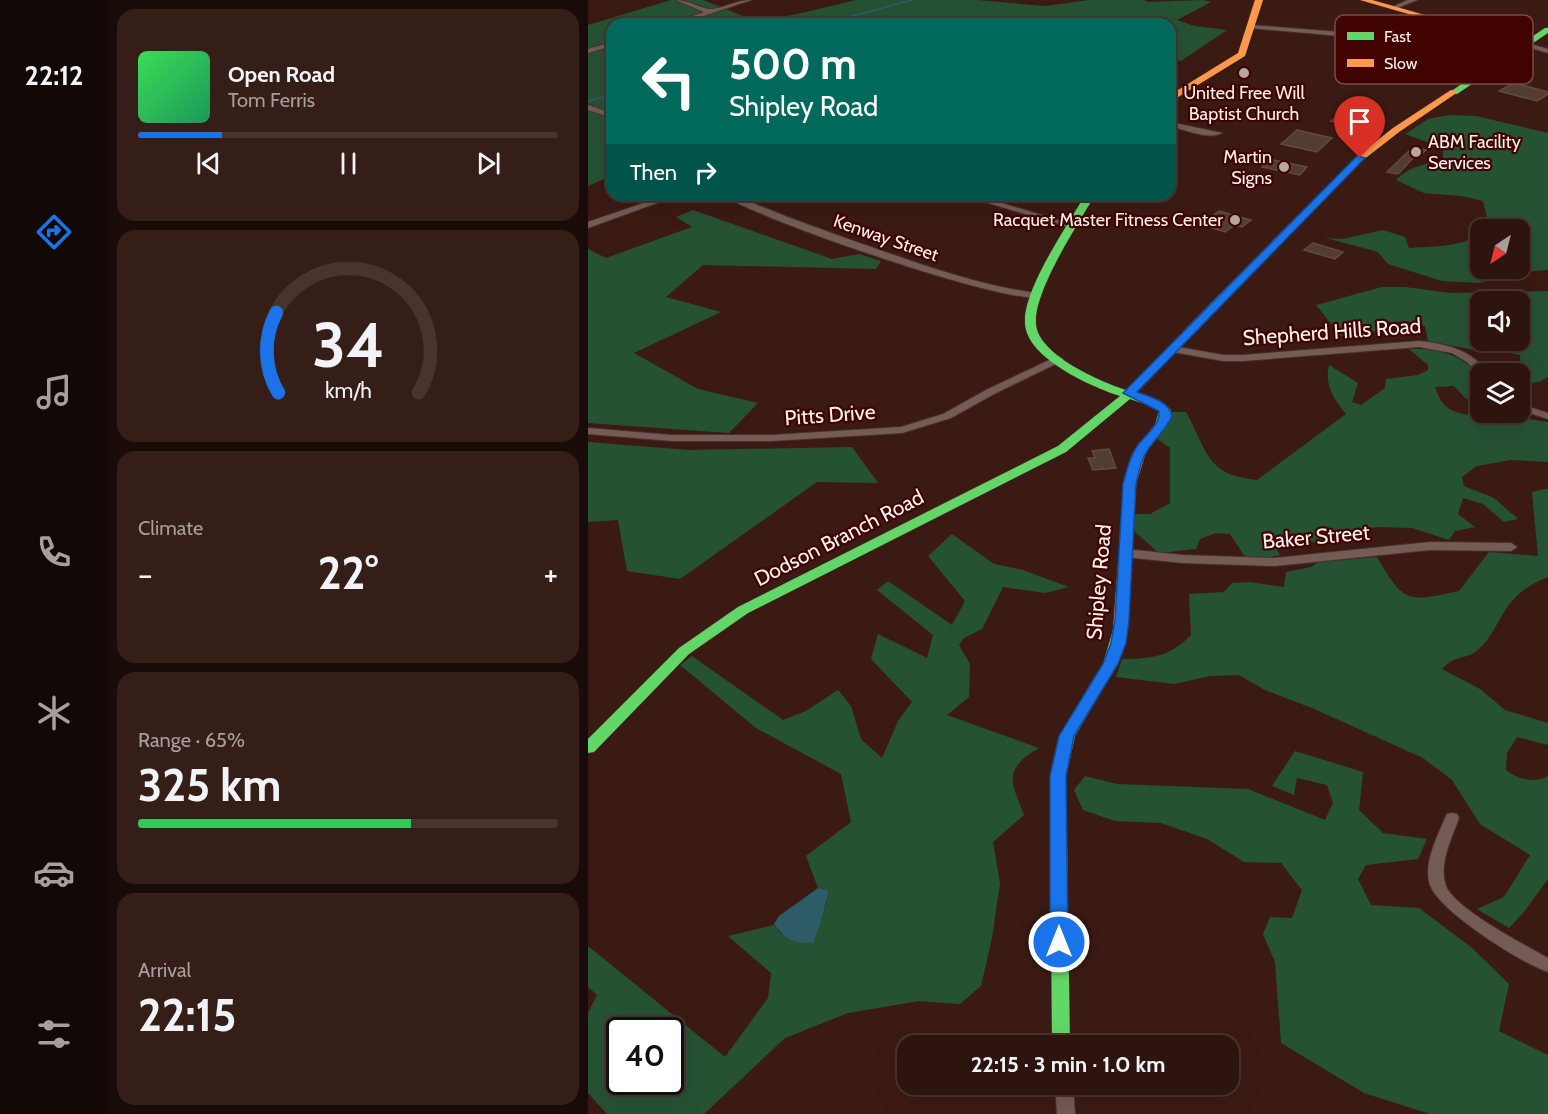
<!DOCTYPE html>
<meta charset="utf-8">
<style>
body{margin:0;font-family:Cabin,sans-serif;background:#351d18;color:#f1f3f6;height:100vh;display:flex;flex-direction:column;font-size:22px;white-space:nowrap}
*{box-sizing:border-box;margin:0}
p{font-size:20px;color:#a79e9e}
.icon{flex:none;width:33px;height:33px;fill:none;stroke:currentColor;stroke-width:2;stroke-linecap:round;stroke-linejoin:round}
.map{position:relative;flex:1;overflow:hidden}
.details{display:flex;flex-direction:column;gap:9px;padding:9px;background:#190b08;width:480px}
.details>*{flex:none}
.hud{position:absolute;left:18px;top:18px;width:570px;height:183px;border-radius:18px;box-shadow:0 6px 24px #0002,0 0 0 2px #48332f;background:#00695c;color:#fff;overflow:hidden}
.needle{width:39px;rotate:215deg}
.buttons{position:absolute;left:882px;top:219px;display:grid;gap:12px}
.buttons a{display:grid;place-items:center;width:60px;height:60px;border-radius:12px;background:#2d140f;box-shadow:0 6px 24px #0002,0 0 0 2px #48332f;font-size:30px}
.speed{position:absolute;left:18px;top:1017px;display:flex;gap:12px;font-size:30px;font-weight:700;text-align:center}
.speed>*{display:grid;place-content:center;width:78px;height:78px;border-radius:50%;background:#2d140f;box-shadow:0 6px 24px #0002,0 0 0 2px #48332f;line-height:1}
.speed .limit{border:3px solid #111;border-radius:9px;background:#fff;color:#111}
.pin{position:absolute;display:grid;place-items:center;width:51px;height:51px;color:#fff;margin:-62px -26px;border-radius:50% 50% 50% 0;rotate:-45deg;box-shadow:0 0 6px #0007}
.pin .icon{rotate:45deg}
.me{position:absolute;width:66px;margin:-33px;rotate:0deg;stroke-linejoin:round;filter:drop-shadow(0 0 4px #0008)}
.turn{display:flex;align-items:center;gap:21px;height:126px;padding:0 24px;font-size:27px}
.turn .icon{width:78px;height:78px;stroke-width:2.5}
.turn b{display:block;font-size:42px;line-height:51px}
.then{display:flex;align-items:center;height:57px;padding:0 24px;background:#0003;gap:12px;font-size:22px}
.big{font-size:45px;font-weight:700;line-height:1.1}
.details .widget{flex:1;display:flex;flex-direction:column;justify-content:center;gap:9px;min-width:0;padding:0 21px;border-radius:18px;background:#351d18}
.details .dial{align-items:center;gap:0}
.dial svg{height:156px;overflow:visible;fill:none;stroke:#48332f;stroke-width:7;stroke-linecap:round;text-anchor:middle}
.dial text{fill:#f1f3f6;stroke:none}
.song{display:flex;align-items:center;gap:18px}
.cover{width:72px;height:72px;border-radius:9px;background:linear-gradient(135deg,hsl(130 70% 55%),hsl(150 70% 35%))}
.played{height:6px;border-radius:3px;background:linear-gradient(90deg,#1a73e8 20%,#48332f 20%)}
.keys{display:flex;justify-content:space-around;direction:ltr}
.heat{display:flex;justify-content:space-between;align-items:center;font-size:33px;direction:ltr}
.charge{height:9px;border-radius:4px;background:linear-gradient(90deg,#34c759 65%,#48332f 0)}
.trip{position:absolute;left:309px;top:1035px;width:342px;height:60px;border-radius:18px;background:#2d140f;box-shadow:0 6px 24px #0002,0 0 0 2px #48332f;font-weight:700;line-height:60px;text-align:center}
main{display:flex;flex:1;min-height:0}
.dock{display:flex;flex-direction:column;width:108px;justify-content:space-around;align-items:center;background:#120806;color:#a79e9e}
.dock .icon{width:42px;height:42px}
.dock .on{color:#1a73e8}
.dock b{font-size:27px;color:#f1f3f6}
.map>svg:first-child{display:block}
.green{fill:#265234;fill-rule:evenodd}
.water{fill:#2d5c67}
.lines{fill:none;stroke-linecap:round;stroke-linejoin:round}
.stream{stroke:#2d5c67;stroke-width:1.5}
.building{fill:#523c34;stroke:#624a40;stroke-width:1.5}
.street-casing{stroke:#473230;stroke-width:2}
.fast-casing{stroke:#473230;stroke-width:1}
.slow-casing{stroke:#473230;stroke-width:1}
.street{fill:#745b55;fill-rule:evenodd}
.fast{fill:#63d668;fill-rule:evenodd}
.slow{fill:#ff974d;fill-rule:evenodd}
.route{fill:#1a73e8;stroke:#114b97;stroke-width:1.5}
.poi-dot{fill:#b8a6a3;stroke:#410300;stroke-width:2}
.labels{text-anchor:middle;stroke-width:4.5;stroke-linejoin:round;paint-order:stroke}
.far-poi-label{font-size:18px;fill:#faf2f0;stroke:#410300;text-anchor:end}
.far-street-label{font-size:18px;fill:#faf2f0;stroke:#410300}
.street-label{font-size:21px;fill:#faf2f0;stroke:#410300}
.key{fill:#410300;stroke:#784b48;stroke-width:1.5}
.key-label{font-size:16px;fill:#faf2f0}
</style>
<main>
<nav class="dock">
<b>22:12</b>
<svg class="icon on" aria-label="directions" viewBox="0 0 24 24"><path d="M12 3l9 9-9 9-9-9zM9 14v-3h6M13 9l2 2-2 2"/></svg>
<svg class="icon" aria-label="music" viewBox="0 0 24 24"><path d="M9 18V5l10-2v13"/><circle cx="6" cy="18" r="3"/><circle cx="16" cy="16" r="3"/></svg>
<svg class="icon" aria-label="phone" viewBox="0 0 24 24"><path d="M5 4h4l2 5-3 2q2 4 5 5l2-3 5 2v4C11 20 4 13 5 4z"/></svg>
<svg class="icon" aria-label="climate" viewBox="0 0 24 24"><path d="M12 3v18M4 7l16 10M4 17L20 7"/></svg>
<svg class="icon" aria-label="car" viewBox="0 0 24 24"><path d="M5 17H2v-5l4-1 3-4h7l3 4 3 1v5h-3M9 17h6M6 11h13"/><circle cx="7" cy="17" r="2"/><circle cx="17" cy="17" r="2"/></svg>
<svg class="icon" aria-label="filters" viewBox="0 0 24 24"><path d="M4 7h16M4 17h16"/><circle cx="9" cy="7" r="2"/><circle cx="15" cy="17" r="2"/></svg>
</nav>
<section class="details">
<div class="widget">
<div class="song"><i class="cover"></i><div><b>Open Road</b><p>Tom Ferris</p></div></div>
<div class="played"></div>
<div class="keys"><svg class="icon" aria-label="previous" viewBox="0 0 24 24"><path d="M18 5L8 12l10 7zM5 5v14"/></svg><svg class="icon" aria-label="pause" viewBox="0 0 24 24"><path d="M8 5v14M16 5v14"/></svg><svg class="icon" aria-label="next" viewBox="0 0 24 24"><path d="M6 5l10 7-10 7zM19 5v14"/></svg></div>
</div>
<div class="widget dial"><svg viewBox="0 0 100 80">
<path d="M14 69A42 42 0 1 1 86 69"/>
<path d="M14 69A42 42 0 0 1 13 28" stroke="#1a73e8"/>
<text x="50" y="56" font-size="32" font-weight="700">34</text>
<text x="50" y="72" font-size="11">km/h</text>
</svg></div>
<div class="widget"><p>Climate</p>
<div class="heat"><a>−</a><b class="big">22°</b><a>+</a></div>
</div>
<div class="widget"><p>Range · 65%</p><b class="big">325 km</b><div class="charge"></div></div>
<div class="widget"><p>Arrival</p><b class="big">22:15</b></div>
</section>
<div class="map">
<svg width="960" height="1114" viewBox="0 0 960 1114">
<rect width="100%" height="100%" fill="#3c1a14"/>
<path class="green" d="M 83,0 L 115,0 L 165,20 L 205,15 L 268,0 L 389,0 L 457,6 L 502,0 L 555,0 L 561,2 L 615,0 L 623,2 L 589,20 L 607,26 L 639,30 L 593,61 L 582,59 L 582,24 L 339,24 L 327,21 L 318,24 L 24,24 L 24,164 L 18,166 L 16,179 L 0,186 L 0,25 Z
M 861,115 L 888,116 L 960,133 L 960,270 L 931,272 L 891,283 L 854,281 L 800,264 L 790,252 L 738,238 L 755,239 L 795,230 L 817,237 L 821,248 C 843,246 874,248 892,233 L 892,268 L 932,268 L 932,230 L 897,229 L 901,226 L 895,201 L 874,196 L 836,193 L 808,180 C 825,164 834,167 855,158 L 855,148 L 817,134 L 840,119 Z
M 105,210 L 244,259 L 271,254 L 293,261 L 288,269 L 115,265 L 78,297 L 133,312 L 46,353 L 110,389 L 170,403 L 141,433 L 0,423 L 0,249 L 18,258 L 104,227 L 88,217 Z
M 794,287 L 817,287 L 862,293 L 960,291 L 960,377 L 951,382 L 932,384 L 932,355 L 910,350 L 887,350 L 840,341 L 837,326 L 818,321 L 790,323 L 789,331 L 753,336 L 728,305 ZM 892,302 L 932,302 L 932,340 L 892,340 Z
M 821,349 C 849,348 874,354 892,376 L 892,396 L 878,399 L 866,386 L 847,387 C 854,407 859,410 879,415 L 889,403 L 892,402 L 892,412 L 926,413 L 935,418 L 960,422 L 960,462 L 923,460 L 889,466 L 874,477 L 876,486 L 906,498 L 930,519 L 916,522 L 895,504 L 875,498 L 870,514 L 887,527 L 867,531 L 861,540 L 824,528 L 790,527 L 757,531 L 727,543 L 706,535 L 684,540 L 692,555 L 682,557 L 657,557 L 642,534 L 628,533 L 612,539 L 608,549 L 571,553 L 545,530 L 546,514 L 562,514 L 582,503 L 582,448 L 568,438 L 580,424 L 584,412 L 598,412 C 620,452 618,475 669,480 L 758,414 C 746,400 736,384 741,365 L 770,383 L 764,402 L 773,405 L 797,388 L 798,379 L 830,375 L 840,370 L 840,365 Z
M 0,442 L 100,450 L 264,447 L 290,483 L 229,482 L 92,579 L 39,571 L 30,520 L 0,522 Z
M 956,489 L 960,489 L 960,577 C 948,582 934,589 925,600 C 911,615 906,636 890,650 C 879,660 867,654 854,669 L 892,689 L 917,710 L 960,723 L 960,745 L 929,737 L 919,753 L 918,770 C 929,779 947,784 960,776 L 960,879 L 935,913 L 921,928 L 889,909 L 916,897 L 942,855 L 892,824 L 864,780 L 835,758 L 724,708 L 677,690 L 651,675 L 622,676 L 586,684 L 528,677 L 534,659 C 564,659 581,657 603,635 L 601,594 L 636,592 L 644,583 L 662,582 L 696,587 L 698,572 L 723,567 L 730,562 L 789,557 C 816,604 820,602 871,591 L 901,552 L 950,556 L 944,492 Z
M 364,534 L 406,564 L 435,570 L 481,587 L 457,593 L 415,587 L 394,629 L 376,638 L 371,645 L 382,664 L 381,697 L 359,715 L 451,748 C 414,770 423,781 436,815 L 405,842 L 412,883 L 404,938 L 393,986 L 372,1004 L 331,1001 L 260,1013 L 197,1038 L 116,1114 L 19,1114 L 0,1093 L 0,1013 L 9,995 L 0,987 L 0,946 L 137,1057 L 180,998 L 183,973 L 140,936 L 186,925 L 193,934 L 233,921 L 241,892 L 230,888 L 218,856 L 263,822 L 253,774 L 168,728 L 92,665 L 104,656 L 195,720 L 218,711 L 250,690 L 263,706 L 273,739 L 294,758 L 310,721 L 324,702 L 283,659 L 290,634 L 339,658 L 345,635 L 289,590 L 300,581 L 364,625 L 377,601 L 340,556 ZM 32,1030 L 82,1030 L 82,1082 L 32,1082 Z
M 707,751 L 775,772 L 771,810 L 795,833 L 839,839 L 830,859 L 778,865 L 770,879 L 783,905 L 831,908 L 883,947 L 921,984 L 911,1031 L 960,1055 L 960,1114 L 842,1114 L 776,1093 L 693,1043 L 687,962 L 675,934 L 682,917 L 704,918 L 714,890 L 693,863 L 656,862 L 619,839 L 573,823 L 527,821 L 495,810 L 486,790 L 497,776 L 529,784 L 660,789 L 737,820 L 745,803 L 739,785 L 709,778 L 706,795 L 684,786 Z"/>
<path class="water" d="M 230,888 L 241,891 L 233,921 L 225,943 C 207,944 196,939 186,924 L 191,916 Z"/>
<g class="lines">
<path class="stream" d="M 235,24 L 324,0
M 0,101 L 24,95"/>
</g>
<path class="building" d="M 926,83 L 960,92 L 960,94 L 949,101 L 911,91 Z
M 754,113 L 773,118 L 762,125 L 743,121 Z
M 709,130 L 744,138 L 729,152 L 693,144 Z
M 825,147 L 838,150 L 830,157 L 827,156 L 810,174 L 799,172 Z
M 681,159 L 719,167 L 712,175 L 674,167 Z
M 631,211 L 663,220 L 654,227 L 647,225 L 637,232 L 624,228 L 634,221 L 622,218 Z
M 725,243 L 755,252 L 747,259 L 716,250 Z
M 521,449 L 528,468 L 505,470 L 500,458 L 507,458 L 504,451 Z"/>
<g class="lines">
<defs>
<path id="street" d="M 88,0 C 100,0 115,10 125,9 C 139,7 149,0 163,0 L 92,24 L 82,24 L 116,12 Z
M 820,0 L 829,0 L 807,9 L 802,8 Z
M 663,25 L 776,34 L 890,78 L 883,80 L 775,38 L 661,28 L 660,27 Z
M 24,42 L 24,46 L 0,53 L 0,49 Z
M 938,43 L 960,49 L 960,53 L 936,46 L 936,44 Z
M 0,105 L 24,113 L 24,118 L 0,110 Z
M 582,122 L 634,133 C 620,140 597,130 582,126 Z
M 79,195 L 91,195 L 0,228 L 0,222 Z
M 136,195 L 147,195 C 190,215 235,230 280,246 C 335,265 389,285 448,293 L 453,296 C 433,310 162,217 136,195 Z
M 374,195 L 387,195 L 490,226 L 483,228 Z
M 831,341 C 860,344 883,350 902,374 L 892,374 L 892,375 L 879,362 L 864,353 L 831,347 L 655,361 L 635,361 L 585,352 L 580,349 L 585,346 L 635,355 L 655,355 Z
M 470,356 L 475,359 L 474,361 L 406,394 L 363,418 L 314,433 L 184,441 L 84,441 L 0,434 L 0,428 L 84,435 L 184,435 L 313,427 L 355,414 L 398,390 Z
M 932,404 L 960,413 L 960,419 L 932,410 Z
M 842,542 L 923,543 L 929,547 L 923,551 L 842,550 L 687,566 L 595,563 L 537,557 L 531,553 L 537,549 L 595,555 L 687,558 Z
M 864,813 L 869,814 L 871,818 C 864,838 850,864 858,886 C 867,909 937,945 960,958 L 960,972 C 933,963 852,912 842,885 C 835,863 849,838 857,818 L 859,814 Z
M 467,1084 L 485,1084 L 487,1114 L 469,1114 Z"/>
<path id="fast" d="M 957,28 L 960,28 L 960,33 L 869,94 L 862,92 Z
M 497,195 L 507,195 C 490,224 445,292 448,324 C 450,355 513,382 538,390 L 628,298 L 632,297 L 637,300 L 548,393 C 561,397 573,400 583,410 L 577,428 L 569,428 L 567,425 L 571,411 L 563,406 L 542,399 L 478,452 L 160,613 L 101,654 L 6,752 L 0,753 L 0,739 L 91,648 L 150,607 L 470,446 L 532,396 C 504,387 438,358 437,323 C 435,289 480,225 497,195 Z
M 532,625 L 539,630 L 529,664 L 487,736 L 478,776 L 482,1046 L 464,1046 L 462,776 L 471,736 L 515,664 L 525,630 Z"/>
<path id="slow" d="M 667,0 L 675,0 L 657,56 L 582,102 L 582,95 L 650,53 Z
M 772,0 L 784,0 L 942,45 L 935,47 Z
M 863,90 L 870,92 L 811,132 L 775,160 L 636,302 L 628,302 L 628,298 L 769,156 L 805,128 Z
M 573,421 L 579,425 L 558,452 L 548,484 L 539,630 L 532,635 L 525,630 L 536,484 L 546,451 L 569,422 Z"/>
</defs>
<use href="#street" class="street-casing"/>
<use href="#fast" class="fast-casing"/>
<use href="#slow" class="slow-casing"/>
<use href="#street" class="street"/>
<use href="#fast" class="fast"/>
<use href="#slow" class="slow"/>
</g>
<path class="route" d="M 769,156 L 777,158 L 549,392 C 562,397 581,401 584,416 C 578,429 569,437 561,448 C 553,459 551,472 548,484 L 541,620 L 538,643 L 530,664 L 486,736 L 478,776 L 480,942 L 478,947 L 471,949 L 465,947 L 462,942 L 462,776 L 471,736 L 515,664 L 523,643 L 527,620 L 535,484 C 538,472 541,459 548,448 C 555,436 573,426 571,411 L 535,393 Z"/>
<g class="poi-dot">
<circle cx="656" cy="73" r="6"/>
<circle cx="828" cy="152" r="6"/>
<circle cx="696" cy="167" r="6"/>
<circle cx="647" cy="220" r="6"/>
</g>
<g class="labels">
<g class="far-poi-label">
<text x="656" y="99" text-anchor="middle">United Free Will<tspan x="656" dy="21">Baptist Church</tspan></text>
<text x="840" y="148" text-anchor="start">ABM Facility<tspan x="840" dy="21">Services</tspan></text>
<text x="684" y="163">Martin<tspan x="684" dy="21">Signs</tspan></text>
<text x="635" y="226">Racquet Master Fitness Center</text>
</g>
<g class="far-street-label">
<text transform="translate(298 238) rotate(19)" y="6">Kenway Street</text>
</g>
<g class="street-label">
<text transform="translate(744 332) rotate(-4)" y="7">Shepherd Hills Road</text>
<text transform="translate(242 415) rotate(-4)" y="7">Pitts Drive</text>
<text transform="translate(728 537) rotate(-5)" y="7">Baker Street</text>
<text transform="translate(251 538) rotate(-27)" y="7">Dodson Branch Road</text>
<text transform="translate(511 582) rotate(-85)" y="7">Shipley Road</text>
</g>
</g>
<rect x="747" y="15" width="198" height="69" rx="9" class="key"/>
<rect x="759" y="32" width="27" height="8" fill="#63d668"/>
<rect x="759" y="59" width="27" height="8" fill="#ff974d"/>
<g class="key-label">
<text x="796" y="42">Fast</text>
<text x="796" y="69">Slow</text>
</g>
</svg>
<div class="buttons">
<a><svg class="needle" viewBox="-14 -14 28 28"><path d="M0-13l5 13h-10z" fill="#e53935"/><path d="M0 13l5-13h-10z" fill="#a79e9e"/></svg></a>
<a><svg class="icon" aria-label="sound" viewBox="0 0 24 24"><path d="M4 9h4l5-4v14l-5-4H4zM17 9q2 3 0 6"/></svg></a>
<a><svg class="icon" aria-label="layers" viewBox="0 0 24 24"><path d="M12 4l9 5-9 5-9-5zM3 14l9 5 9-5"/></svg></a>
</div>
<div class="speed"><div class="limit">40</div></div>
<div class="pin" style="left:772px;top:158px;background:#d93025"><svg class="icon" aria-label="arrive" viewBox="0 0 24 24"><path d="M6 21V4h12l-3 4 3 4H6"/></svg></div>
<svg class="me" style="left:471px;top:942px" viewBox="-20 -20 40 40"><circle r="17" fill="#1a73e8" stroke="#fff" stroke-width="3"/><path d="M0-11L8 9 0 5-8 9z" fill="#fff"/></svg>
<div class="trip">22:15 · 3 min · 1.0 km</div>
<div class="hud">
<div class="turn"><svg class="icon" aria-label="left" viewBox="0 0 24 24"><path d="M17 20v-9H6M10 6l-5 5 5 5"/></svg><div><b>500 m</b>Shipley Road</div></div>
<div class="then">Then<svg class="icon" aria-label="right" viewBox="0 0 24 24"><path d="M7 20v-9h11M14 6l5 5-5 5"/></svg></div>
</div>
</div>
</main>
